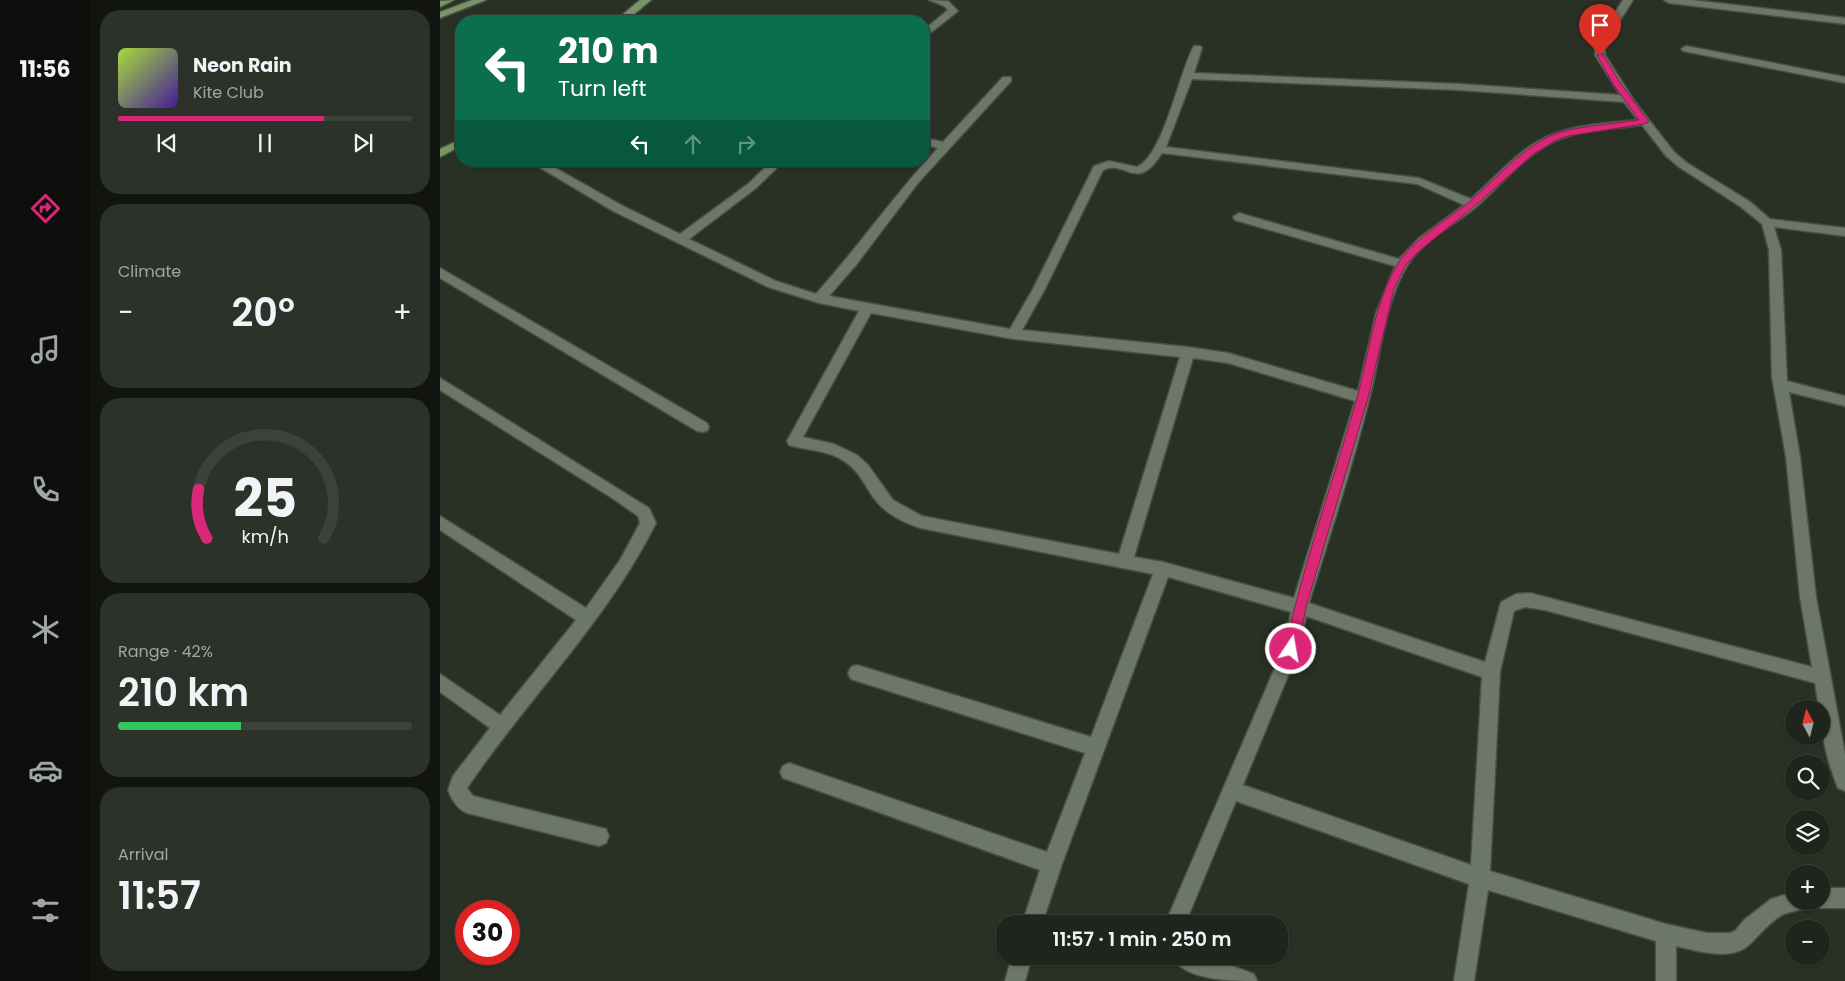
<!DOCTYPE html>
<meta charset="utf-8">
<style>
body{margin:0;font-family:Poppins,sans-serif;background:#2c3129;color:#f1f3f6;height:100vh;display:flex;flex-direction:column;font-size:19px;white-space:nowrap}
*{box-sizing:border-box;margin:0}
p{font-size:16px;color:#a1a5a3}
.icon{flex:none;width:28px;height:28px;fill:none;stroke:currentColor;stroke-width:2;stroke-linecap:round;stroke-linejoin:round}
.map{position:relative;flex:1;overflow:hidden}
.panel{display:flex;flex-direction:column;gap:10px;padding:10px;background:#11140f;width:350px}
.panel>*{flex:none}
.hud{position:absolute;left:15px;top:15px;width:475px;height:152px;border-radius:20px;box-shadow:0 1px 4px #0004,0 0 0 1px #3c423b;background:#0b6e4f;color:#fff;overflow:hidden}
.needle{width:32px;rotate:353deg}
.tools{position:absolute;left:1345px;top:700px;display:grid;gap:10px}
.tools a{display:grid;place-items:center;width:45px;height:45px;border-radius:50%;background:#1f251c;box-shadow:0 1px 4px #0004,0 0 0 1px #3c423b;font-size:25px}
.speed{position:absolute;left:15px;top:900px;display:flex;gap:10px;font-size:25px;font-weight:700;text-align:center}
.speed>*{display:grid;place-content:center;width:65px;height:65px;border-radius:50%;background:#1f251c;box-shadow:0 1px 4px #0004,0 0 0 1px #3c423b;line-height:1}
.speed .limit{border:8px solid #d22;background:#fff;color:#111}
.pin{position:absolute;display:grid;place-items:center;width:42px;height:42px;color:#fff;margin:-51px -21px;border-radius:50% 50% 50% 0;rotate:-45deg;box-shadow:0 0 5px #0007}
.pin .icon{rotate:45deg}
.me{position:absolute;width:55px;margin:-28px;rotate:12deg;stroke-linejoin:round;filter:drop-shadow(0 0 4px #0008)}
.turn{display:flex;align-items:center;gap:18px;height:105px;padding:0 20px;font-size:22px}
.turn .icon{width:65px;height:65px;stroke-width:2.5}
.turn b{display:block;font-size:35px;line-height:42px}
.lanes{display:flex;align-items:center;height:48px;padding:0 20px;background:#0003;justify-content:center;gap:25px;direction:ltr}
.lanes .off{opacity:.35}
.big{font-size:38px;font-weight:600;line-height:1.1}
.panel .widget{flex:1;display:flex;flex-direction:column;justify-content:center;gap:8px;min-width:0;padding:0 18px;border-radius:20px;background:#2c3129}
.panel .dial{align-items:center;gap:0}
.dial svg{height:130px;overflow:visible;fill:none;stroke:#3c423b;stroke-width:7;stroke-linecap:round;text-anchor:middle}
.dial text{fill:#f1f3f6;stroke:none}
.song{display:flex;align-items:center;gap:15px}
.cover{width:60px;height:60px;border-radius:8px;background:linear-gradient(135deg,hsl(80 70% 55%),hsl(260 70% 35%))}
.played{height:5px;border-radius:2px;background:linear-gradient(90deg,#db2777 70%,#3c423b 70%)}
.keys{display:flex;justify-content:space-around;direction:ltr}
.heat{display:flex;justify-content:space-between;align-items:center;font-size:28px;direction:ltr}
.charge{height:8px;border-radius:4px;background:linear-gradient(90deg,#34c759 42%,#3c423b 0)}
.trip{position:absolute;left:556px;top:915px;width:292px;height:50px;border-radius:20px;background:#1f251c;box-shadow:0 1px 4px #0004,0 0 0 1px #3c423b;font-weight:600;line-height:50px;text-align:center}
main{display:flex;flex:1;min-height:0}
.tab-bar{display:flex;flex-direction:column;width:90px;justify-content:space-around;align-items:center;background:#0c0f0b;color:#a1a5a3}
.tab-bar .icon{width:35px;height:35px}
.tab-bar .on{color:#db2777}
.tab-bar b{font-size:22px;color:#f1f3f6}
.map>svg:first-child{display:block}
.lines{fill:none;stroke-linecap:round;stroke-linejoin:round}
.minor-casing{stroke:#474e44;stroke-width:3}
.major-casing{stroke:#474e44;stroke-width:3}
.minor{fill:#6d7768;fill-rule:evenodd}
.major{fill:#779567;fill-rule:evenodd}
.route{fill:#db2777;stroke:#8e194d}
</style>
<main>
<nav class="tab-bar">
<b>11:56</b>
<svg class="icon on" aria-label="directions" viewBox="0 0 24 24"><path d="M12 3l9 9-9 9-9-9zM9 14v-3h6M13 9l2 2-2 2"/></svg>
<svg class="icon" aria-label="music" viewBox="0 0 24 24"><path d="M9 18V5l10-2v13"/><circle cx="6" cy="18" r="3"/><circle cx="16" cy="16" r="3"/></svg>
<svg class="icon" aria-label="phone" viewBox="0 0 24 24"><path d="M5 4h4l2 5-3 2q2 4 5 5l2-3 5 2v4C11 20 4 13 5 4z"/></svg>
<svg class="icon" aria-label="climate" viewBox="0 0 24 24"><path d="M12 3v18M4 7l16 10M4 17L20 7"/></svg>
<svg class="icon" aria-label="car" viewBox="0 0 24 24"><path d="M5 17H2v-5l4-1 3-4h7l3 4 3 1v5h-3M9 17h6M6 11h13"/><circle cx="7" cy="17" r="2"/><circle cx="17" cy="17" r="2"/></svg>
<svg class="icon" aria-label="filters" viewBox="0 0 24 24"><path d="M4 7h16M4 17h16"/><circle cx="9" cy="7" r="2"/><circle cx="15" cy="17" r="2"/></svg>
</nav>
<section class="panel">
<div class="widget">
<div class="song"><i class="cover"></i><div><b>Neon Rain</b><p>Kite Club</p></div></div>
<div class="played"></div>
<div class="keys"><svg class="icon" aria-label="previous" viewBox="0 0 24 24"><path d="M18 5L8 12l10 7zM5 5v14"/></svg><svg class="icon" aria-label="pause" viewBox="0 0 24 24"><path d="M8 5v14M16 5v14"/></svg><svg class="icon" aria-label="next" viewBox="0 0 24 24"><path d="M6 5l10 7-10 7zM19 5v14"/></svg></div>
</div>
<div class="widget"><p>Climate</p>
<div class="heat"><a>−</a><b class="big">20°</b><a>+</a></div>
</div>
<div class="widget dial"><svg viewBox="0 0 100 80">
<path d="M14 69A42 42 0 1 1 86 69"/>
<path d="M14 69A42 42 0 0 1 9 39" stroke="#db2777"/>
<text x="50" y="56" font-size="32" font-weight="700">25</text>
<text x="50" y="72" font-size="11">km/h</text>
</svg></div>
<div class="widget"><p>Range · 42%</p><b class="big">210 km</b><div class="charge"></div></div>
<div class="widget"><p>Arrival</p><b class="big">11:57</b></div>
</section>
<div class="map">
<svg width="1405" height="981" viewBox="0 0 1405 981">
<rect width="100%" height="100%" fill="#293125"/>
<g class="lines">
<defs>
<path id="minor" d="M 489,0 L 508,1 L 518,11 L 484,38 L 484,30 L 508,10 L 504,6 Z
M 1183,0 L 1193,0 L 1165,44 L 1165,55 L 1195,102 L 1234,152 L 1247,163 L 1309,201 L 1330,219 L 1405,228 L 1405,236 L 1334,227 L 1341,250 L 1347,381 L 1405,396 L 1405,406 L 1349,392 L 1360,457 L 1376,597 L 1405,754 L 1405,791 L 1398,788 C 1388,764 1381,736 1381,709 L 1379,709 L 1375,683 L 1105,610 L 1085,607 L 1074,611 L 1060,672 L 1050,871 L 1226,924 L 1267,933 L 1290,933 L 1295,931 L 1304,920 L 1331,899 L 1354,892 L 1354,901 L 1367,901 L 1364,908 C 1357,911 1348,912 1342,915 C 1330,922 1320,934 1310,944 C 1292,962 1258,951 1236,946 L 1236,981 L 1216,981 L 1216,941 L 1048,890 L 1034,981 L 1014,981 L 1029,884 L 796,801 L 745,924 L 725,924 L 843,649 L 851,612 L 728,577 L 622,864 L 602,924 L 582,924 L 600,870 L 343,778 L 340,772 L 343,766 L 349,763 L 607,852 L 645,753 L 417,681 L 411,679 L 408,673 L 411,667 L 417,665 L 651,737 L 713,574 L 480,528 C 462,522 444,513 433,497 C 425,485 419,472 407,463 C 390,450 369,451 349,445 L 347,441 L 419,311 L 379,303 L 328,287 L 173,211 L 89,161 L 103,161 L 181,205 L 240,234 L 308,184 L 332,161 L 344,161 L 316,188 L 249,239 L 336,281 L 376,294 C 419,246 455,194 498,148 L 484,144 L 484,138 L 503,142 L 563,77 L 571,77 L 571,81 L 478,183 L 416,265 L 389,296 L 570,329 L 593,289 L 654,166 L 669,161 L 697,167 C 724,155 739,72 754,46 L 760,46 L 762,48 L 754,73 L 1020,84 L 1180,95 L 1155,55 L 1155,44 ZM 752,79 L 1020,90 L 1184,102 L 1198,120 C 1169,123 1138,124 1111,135 C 1079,148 1056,177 1031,199 L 979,178 L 726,147 ZM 1202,125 L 1226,156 L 1239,167 L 1301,207 L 1322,224 L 1329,250 L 1332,377 L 1346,457 L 1360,597 L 1372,667 L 1090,593 L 1076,594 L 1061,602 L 1045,662 L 869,603 C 890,534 913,466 930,396 C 941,353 944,305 967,266 C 983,240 1013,226 1036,207 C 1063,184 1086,152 1120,139 C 1146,129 1175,129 1202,125 ZM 722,153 L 977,184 L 1024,205 L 979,238 L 959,259 L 799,213 L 793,217 L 795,220 L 955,266 L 936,313 L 918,391 L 788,353 L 748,347 L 582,330 L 605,289 L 663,170 C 687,159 696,194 722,153 ZM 431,313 L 573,339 L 740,357 L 679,554 L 482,516 L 453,500 L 428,465 L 417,455 L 394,444 L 363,437 ZM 753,358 L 788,363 L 915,401 L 854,598 L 723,562 L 694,557 ZM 866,616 L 1042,677 L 1031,865 L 803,785 L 859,649 Z
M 1224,0 L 1252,0 L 1405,18 L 1405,24 L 1229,3 Z
M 1246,46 L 1405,77 L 1405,83 L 1243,51 L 1241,49 Z
M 0,268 L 267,423 L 269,427 L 267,431 L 262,432 L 257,431 L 0,278 Z
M 0,378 L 209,508 L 216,523 C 167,621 88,698 27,788 L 33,796 L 166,829 L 169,836 L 166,843 L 159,846 L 27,813 C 17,809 12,800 8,790 L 13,776 L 50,728 L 0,692 L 0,674 L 60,715 L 136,620 L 0,530 L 0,516 L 146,608 L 180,560 L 200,523 L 198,516 L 172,498 L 0,390 Z
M 1381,888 L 1405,888 L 1405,908 L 1381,908 L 1374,905 L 1372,901 L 1381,901 Z
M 572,956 L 592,956 L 585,981 L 565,981 Z
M 732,956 L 765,956 L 814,974 L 817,981 C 794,981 743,981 732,956 Z"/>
<path id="major" d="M 14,0 L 0,7 L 0,1 Z
M 32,0 L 46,0 L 0,18 L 0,12 Z
M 200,0 L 211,0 L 186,21 L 175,21 Z
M 21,139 L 21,146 L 0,157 L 0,149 Z"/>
</defs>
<use href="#minor" class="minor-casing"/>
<use href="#major" class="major-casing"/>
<use href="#minor" class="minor"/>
<use href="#major" class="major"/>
</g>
<path class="route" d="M 1160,53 L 1163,54 L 1181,84 L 1209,122 L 1204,124 L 1128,136 L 1116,140 L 1092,155 L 1035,206 L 980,250 L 965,266 L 954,289 L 928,398 L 866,607 L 858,649 L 856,653 L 851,655 L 847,653 L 845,649 C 863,564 893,482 917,398 C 929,354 934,304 957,265 C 971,241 1006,220 1028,203 C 1054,181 1078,151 1110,136 C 1132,126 1174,124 1199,120 L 1173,84 L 1157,55 Z"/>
</svg>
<div class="tools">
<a><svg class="needle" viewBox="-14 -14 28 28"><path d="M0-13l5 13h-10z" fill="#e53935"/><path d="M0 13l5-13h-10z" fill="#a1a5a3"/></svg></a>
<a><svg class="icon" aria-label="search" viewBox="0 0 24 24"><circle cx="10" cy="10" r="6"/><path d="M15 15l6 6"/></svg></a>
<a><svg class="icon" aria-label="layers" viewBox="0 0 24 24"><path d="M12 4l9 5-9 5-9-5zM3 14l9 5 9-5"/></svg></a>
<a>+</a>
<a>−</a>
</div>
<div class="speed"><div class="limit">30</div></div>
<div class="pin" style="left:1160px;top:55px;background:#d93025"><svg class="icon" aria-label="arrive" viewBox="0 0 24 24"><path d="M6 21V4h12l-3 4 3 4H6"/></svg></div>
<svg class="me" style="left:851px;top:649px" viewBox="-20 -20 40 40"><circle r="17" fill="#db2777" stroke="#fff" stroke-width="3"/><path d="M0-11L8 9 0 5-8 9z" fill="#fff"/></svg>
<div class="trip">11:57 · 1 min · 250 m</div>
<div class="hud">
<div class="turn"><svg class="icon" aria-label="left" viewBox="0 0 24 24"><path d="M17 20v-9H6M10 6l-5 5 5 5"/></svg><div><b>210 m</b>Turn left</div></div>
<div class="lanes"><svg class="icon" aria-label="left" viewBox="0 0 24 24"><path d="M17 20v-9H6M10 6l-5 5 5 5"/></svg><svg class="icon off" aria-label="ahead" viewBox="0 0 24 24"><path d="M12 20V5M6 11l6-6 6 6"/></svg><svg class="icon off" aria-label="right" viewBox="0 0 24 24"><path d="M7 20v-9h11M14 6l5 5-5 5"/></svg></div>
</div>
</div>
</main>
